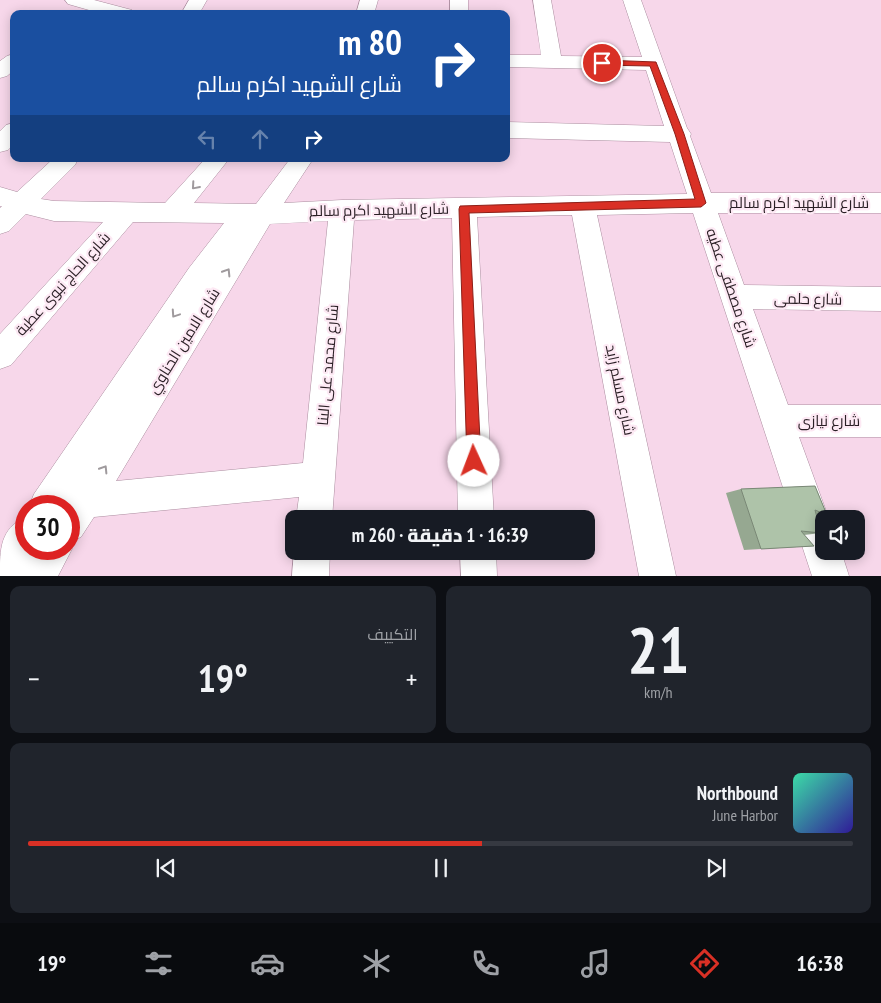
<!DOCTYPE html>
<html lang="ar">
<meta charset="utf-8">
<style>
body{margin:0;font-family:"PT Sans Narrow",Cairo,sans-serif;background:#20242c;color:#f1f3f6;direction:rtl;height:100vh;display:flex;flex-direction:column;font-size:19px;white-space:nowrap}
*{box-sizing:border-box;margin:0}
p{font-size:16px;color:#9ea1a6}
.icon{flex:none;width:28px;height:28px;fill:none;stroke:currentColor;stroke-width:2;stroke-linecap:round;stroke-linejoin:round}
.map{position:relative;height:576px;overflow:hidden;direction:ltr}
.panel{display:flex;flex-direction:column;gap:10px;padding:10px;background:#0d0f14;flex:1}
.panel>*{flex:none}
.hud{position:absolute;left:10px;top:10px;width:500px;height:152px;border-radius:10px;box-shadow:0 2px 12px #0003;direction:rtl;background:#1a4fa0;color:#fff;overflow:hidden}
.controls{position:absolute;left:815px;top:510px;display:grid;gap:10px}
.controls a{display:grid;place-items:center;width:50px;height:50px;border-radius:10px;background:#171b24;box-shadow:0 2px 12px #0003;font-size:25px}
.speed{position:absolute;left:15px;top:495px;display:flex;gap:10px;font-size:25px;font-weight:700;text-align:center}
.speed>*{display:grid;place-content:center;width:65px;height:65px;border-radius:50%;background:#171b24;box-shadow:0 2px 12px #0003;line-height:1}
.speed .limit{border:8px solid #d22;background:#fff;color:#111}
.pin{position:absolute;display:grid;place-items:center;width:42px;height:42px;color:#fff;margin:-21px;border:2px solid #fff;border-radius:50%;box-shadow:0 1px 5px #0007}
.me{position:absolute;width:55px;margin:-28px;rotate:358deg;stroke-linejoin:round;filter:drop-shadow(0 0 4px #0008)}
.turn{display:flex;align-items:center;gap:18px;height:105px;padding:0 25px;font-size:22px}
.turn .icon{width:65px;height:65px;stroke-width:2.5}
.turn b{display:block;font-size:35px;line-height:42px}
.lanes{display:flex;align-items:center;height:48px;padding:0 25px;background:#0003;justify-content:center;gap:25px;direction:ltr}
.lanes .off{opacity:.35}
.big{font-size:38px;font-weight:800;line-height:1.1}
.panel .card{flex:1;display:flex;flex-direction:column;justify-content:center;gap:8px;min-width:0;padding:0 18px;border-radius:10px;background:#20242c}
.panel .dial{align-items:center;gap:0}
.dial b{font-size:65px;line-height:1}
.song{display:flex;align-items:center;gap:15px}
.cover{width:60px;height:60px;border-radius:8px;background:linear-gradient(135deg,hsl(160 70% 55%),hsl(250 70% 35%))}
.played{height:5px;border-radius:2px;background:linear-gradient(90deg,#d93025 55%,#363941 55%)}
.keys{display:flex;justify-content:space-around;direction:ltr}
.heat{display:flex;justify-content:space-between;align-items:center;font-size:28px;direction:ltr}
.panel .tiles{flex:1;display:grid;gap:10px;grid-template-columns:1fr 1fr}
.card:last-child{grid-column:span 2}
.trip{position:absolute;left:285px;top:510px;width:310px;height:50px;border-radius:10px;background:#171b24;box-shadow:0 2px 12px #0003;font-weight:800;line-height:50px;text-align:center;direction:rtl}
.tab-bar{display:flex;height:80px;justify-content:space-around;align-items:center;background:#090b0e;color:#9ea1a6}
.tab-bar .icon{width:35px;height:35px}
.tab-bar .current{color:#d93025}
.tab-bar b{font-size:22px;color:#f1f3f6}
.map>svg:first-child{display:block}
.lines{fill:none;stroke-linecap:round;stroke-linejoin:round}
.minor-casing{stroke:#ab8d9f;stroke-width:1}
.minor{fill:#fff;fill-rule:evenodd}
.wall{fill:#96a891}
.building{fill:#aec3a9;stroke:#7a8876}
.oneway{stroke:#9f9a9d}
.route{fill:#d93025;stroke:#8d1f18}
.labels{text-anchor:middle;stroke-width:4.5;stroke-linejoin:round;paint-order:stroke}
.street-label{font-size:15px;fill:#2a1f25;stroke:#fde9f4}
</style>
<div class="map">
<svg width="881" height="576" viewBox="0 0 881 576">
<rect width="100%" height="100%" fill="#f7d7ea"/>
<g class="lines">
<defs>
<path id="minor" d="M 65,0 L 94,0 L 132,10 L 134,14 L 103,14 L 68,4 Z
M 189,0 L 207,0 L 199,14 L 181,14 Z
M 360,0 L 378,0 L 374,14 L 356,14 Z
M 450,0 L 468,0 L 468,14 L 450,14 Z
M 533,0 L 551,0 L 561,56 L 642,57 L 623,0 L 641,0 L 687,128 L 691,134 L 690,136 L 711,193 L 881,193 L 881,213 L 718,213 L 744,285 L 881,287 L 881,311 L 753,309 L 788,405 L 881,405 L 881,437 L 799,437 L 829,519 L 824,519 L 824,551 L 841,551 L 849,576 L 812,576 L 693,213 L 597,215 L 676,576 L 639,576 L 572,215 L 477,217 L 494,519 L 458,519 L 452,218 L 354,220 L 332,519 L 296,519 L 299,497 L 94,517 L 81,537 L 69,542 L 72,549 L 58,576 L 0,576 C 0,548 0,529 26,517 L 26,549 L 69,549 L 69,506 L 29,506 L 34,494 L 189,268 L 224,223 L 133,222 L 11,365 L 0,369 L 0,334 L 103,222 L 54,221 L 26,214 L 9,231 L 0,234 L 0,208 L 2,206 L 0,206 L 0,187 L 17,192 L 53,159 L 78,159 L 75,165 L 41,199 L 54,201 L 165,203 L 205,159 L 229,159 L 194,203 L 256,204 L 290,159 L 313,159 L 284,203 L 342,200 L 687,194 L 670,142 L 506,138 L 506,122 L 664,126 L 646,70 L 506,67 L 506,55 L 541,55 ZM 328,221 L 303,463 L 116,481 L 270,224 Z
M 14,54 L 14,70 L 7,76 L 0,78 L 0,61 L 7,56 Z
M 14,123 L 14,144 L 8,150 L 0,152 L 0,131 L 6,125 Z
M 294,551 L 330,551 L 329,576 L 292,576 Z
M 460,551 L 496,551 L 497,576 L 461,576 Z"/>
</defs>
<use href="#minor" class="minor-casing"/>
<use href="#minor" class="minor"/>
</g>
<path class="wall" d="M 815,486 L 827,515 L 817,516 L 821,533 L 804,535 L 814,546 L 744,550 L 726,493 L 741,489 Z"/>
<path class="building" d="M 815,486 L 827,515 L 815,510 L 821,533 L 801,531 L 814,546 L 761,549 L 741,489 Z"/>
<defs><path id="oneway-chevron" d="M-2-3.5L2.5 0L-2 3.5" fill="none" stroke-width="1.6" stroke-linecap="round" stroke-linejoin="round" transform="scale(1.25)"/></defs>
<g class="oneway">
<use href="#oneway-chevron" transform="translate(195 186) rotate(131)"/>
<use href="#oneway-chevron" transform="translate(227 272) rotate(-58)"/>
<use href="#oneway-chevron" transform="translate(175 314) rotate(124)"/>
<use href="#oneway-chevron" transform="translate(104 469) rotate(-58)"/>
</g>
<path class="route" d="M 602,60 L 656,62 L 684,134 L 706,203 L 701,207 L 469,213 L 481,461 L 479,466 L 474,468 L 469,466 L 467,461 L 459,209 L 460,206 L 695,199 L 675,134 L 650,66 L 599,65 L 599,61 Z"/>
<g class="labels">
<g class="street-label">
<text x="799" y="208">شارع الشهيد اكرم سالم</text>
<text transform="translate(379 210) rotate(-1)" y="5">شارع الشهيد اكرم سالم</text>
<text transform="translate(63 284) rotate(-48)" y="5">شارع الحاج نبوى عطية</text>
<text transform="translate(731 288) rotate(71)" y="5">شارع مصطفى عطيه</text>
<text transform="translate(808 299) rotate(1)" y="5">شارع حلمى</text>
<text transform="translate(184 341) rotate(-58)" y="5">شارع الامين الحناوي</text>
<text transform="translate(328 365) rotate(-85)" y="5">شارع محمد على البنا</text>
<text transform="translate(620 390) rotate(78)" y="5">شارع مسلم زايد</text>
<text x="829" y="426">شارع نيازى</text>
</g>
</g>
</svg>
<div class="controls">
<a><svg class="icon" aria-label="sound" viewBox="0 0 24 24"><path d="M4 9h4l5-4v14l-5-4H4zM17 9q2 3 0 6"/></svg></a>
</div>
<div class="speed"><div class="limit">30</div></div>
<div class="pin" style="left:602px;top:63px;background:#d93025"><svg class="icon" aria-label="arrive" viewBox="0 0 24 24"><path d="M6 21V4h12l-3 4 3 4H6"/></svg></div>
<svg class="me" style="left:474px;top:461px" viewBox="-20 -20 40 40"><circle r="19" fill="#fff"/><path d="M0-13L10 11 0 6-10 11z" fill="#d93025"/></svg>
<div class="trip">16:39 · 1 دقيقة · 260 m</div>
<div class="hud">
<div class="turn"><svg class="icon" aria-label="right" viewBox="0 0 24 24"><path d="M7 20v-9h11M14 6l5 5-5 5"/></svg><div><b>80 m</b>شارع الشهيد اكرم سالم</div></div>
<div class="lanes"><svg class="icon off" aria-label="left" viewBox="0 0 24 24"><path d="M17 20v-9H6M10 6l-5 5 5 5"/></svg><svg class="icon off" aria-label="ahead" viewBox="0 0 24 24"><path d="M12 20V5M6 11l6-6 6 6"/></svg><svg class="icon" aria-label="right" viewBox="0 0 24 24"><path d="M7 20v-9h11M14 6l5 5-5 5"/></svg></div>
</div>
</div>
<section class="panel">
<div class="tiles">
<div class="card dial"><b>21</b><p>km/h</p></div>
<div class="card"><p>التكييف</p>
<div class="heat"><a>−</a><b class="big">19°</b><a>+</a></div>
</div>
<div class="card">
<div class="song"><i class="cover"></i><div><b>Northbound</b><p>June Harbor</p></div></div>
<div class="played"></div>
<div class="keys"><svg class="icon" aria-label="previous" viewBox="0 0 24 24"><path d="M18 5L8 12l10 7zM5 5v14"/></svg><svg class="icon" aria-label="pause" viewBox="0 0 24 24"><path d="M8 5v14M16 5v14"/></svg><svg class="icon" aria-label="next" viewBox="0 0 24 24"><path d="M6 5l10 7-10 7zM19 5v14"/></svg></div>
</div>
</div>
</section>
<nav class="tab-bar">
<b>16:38</b>
<svg class="icon current" aria-label="directions" viewBox="0 0 24 24"><path d="M12 3l9 9-9 9-9-9zM9 14v-3h6M13 9l2 2-2 2"/></svg>
<svg class="icon" aria-label="music" viewBox="0 0 24 24"><path d="M9 18V5l10-2v13"/><circle cx="6" cy="18" r="3"/><circle cx="16" cy="16" r="3"/></svg>
<svg class="icon" aria-label="phone" viewBox="0 0 24 24"><path d="M5 4h4l2 5-3 2q2 4 5 5l2-3 5 2v4C11 20 4 13 5 4z"/></svg>
<svg class="icon" aria-label="climate" viewBox="0 0 24 24"><path d="M12 3v18M4 7l16 10M4 17L20 7"/></svg>
<svg class="icon" aria-label="car" viewBox="0 0 24 24"><path d="M5 17H2v-5l4-1 3-4h7l3 4 3 1v5h-3M9 17h6M6 11h13"/><circle cx="7" cy="17" r="2"/><circle cx="17" cy="17" r="2"/></svg>
<svg class="icon" aria-label="filters" viewBox="0 0 24 24"><path d="M4 7h16M4 17h16"/><circle cx="9" cy="7" r="2"/><circle cx="15" cy="17" r="2"/></svg>
<b>19°</b>
</nav>
